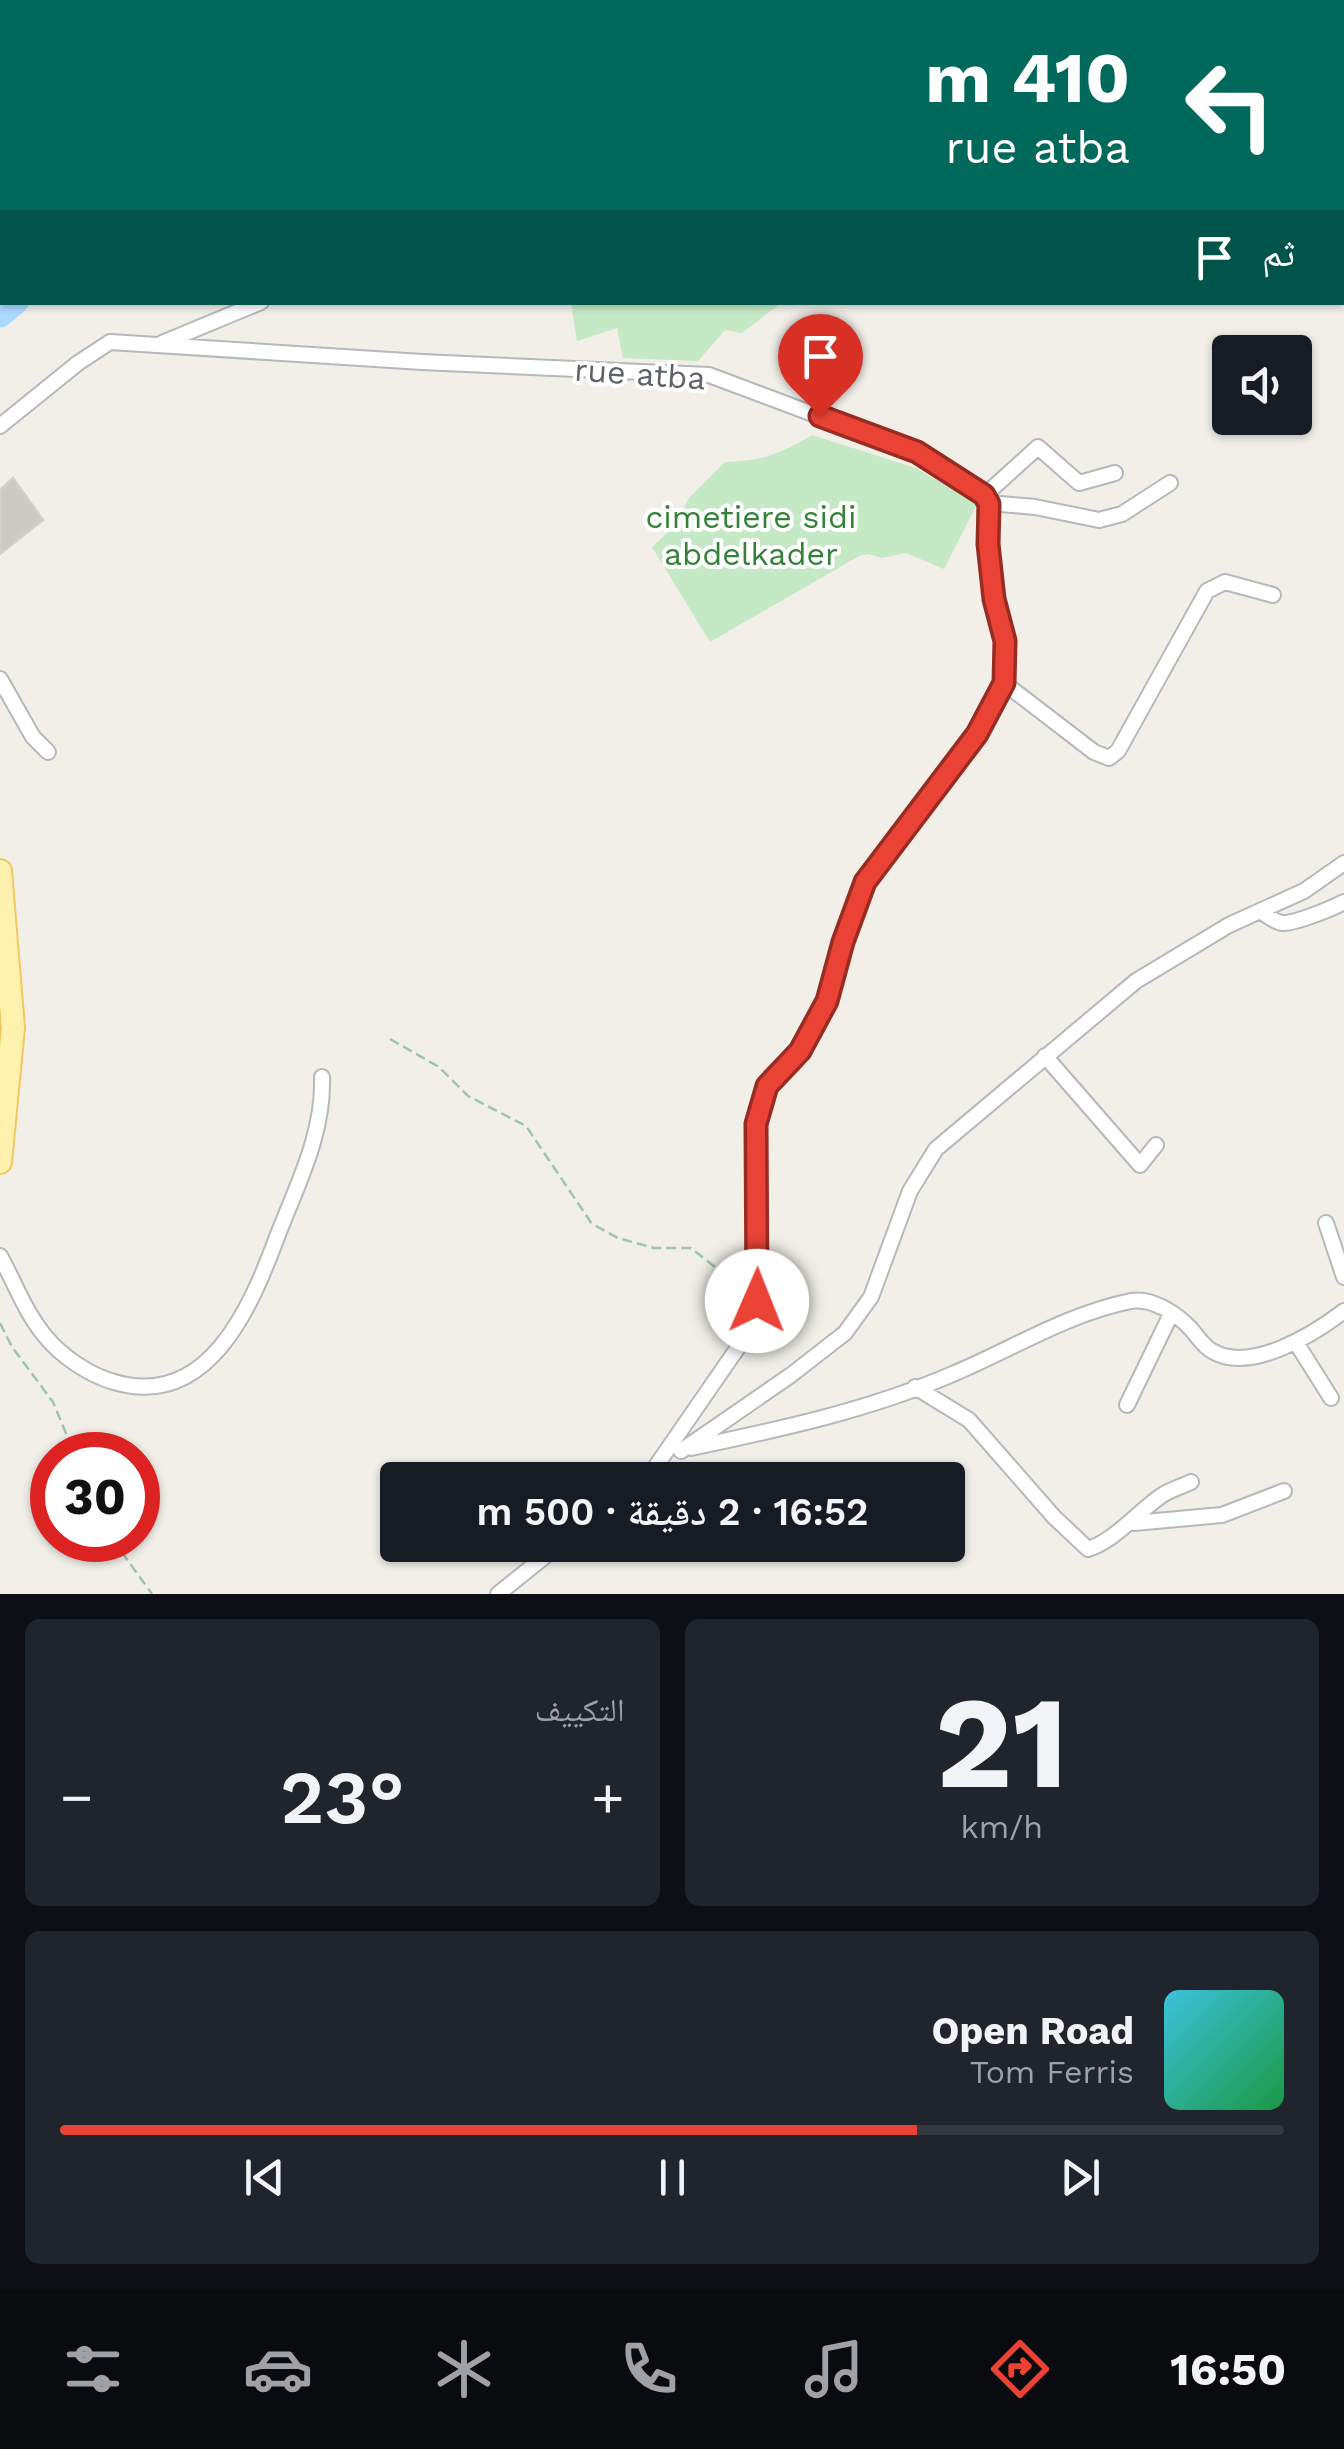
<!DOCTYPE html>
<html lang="ar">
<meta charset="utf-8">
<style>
body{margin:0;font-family:"Work Sans","Noto Naskh Arabic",sans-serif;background:#20242c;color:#f1f3f6;direction:rtl;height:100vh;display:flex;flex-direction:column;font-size:38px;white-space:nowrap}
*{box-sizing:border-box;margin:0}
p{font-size:32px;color:#9ea1a6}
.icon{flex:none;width:55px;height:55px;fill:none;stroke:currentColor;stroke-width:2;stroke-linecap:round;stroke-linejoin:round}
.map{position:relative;height:1594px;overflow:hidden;direction:ltr}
.sheet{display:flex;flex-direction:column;gap:25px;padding:25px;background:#0d0f14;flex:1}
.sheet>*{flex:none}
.top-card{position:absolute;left:0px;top:0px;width:1345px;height:305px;box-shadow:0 2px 8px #0004;direction:rtl;background:#00695c;color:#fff;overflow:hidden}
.tools{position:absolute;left:1212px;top:335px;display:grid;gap:20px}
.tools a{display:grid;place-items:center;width:100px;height:100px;border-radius:10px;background:#171b24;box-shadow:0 2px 8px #0004;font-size:50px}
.speed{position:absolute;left:30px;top:1432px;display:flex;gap:20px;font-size:50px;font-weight:700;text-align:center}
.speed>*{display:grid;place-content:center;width:130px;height:130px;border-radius:50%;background:#171b24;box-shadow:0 2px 8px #0004;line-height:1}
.speed .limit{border:15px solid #d22;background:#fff;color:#111}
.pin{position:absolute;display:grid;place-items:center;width:85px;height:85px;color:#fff;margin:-102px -42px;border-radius:50% 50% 50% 0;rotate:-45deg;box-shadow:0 0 10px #0007}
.pin .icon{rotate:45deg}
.me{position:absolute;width:110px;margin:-55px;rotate:1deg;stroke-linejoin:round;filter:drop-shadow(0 0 8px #0008)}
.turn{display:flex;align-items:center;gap:35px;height:210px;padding:0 50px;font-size:45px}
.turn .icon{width:130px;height:130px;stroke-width:2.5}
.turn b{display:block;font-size:70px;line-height:85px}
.then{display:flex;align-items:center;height:95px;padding:0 50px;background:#0003;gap:20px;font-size:38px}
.big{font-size:75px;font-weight:600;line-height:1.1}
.sheet .widget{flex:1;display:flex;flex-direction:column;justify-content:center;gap:15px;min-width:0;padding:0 35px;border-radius:15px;background:#20242c}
.sheet .dial{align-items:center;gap:0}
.dial b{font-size:130px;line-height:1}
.song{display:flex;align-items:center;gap:30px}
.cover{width:120px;height:120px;border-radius:15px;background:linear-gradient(135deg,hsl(190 70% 55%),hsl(140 70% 35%))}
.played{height:10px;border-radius:5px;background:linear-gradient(90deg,#ea4335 70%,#363941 70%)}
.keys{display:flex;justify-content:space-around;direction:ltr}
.heat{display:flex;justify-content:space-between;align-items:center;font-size:55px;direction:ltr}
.sheet .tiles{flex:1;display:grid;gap:25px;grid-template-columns:1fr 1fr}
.widget:last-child{grid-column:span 2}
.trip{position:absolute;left:380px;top:1462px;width:585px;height:100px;border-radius:10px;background:#171b24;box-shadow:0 2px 8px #0004;font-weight:600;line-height:100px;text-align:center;direction:rtl}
.tabs{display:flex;height:160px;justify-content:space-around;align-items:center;background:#090b0e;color:#9ea1a6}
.tabs .icon{width:70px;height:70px}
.tabs .active{color:#ea4335}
.tabs b{font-size:45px;color:#f1f3f6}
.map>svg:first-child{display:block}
.green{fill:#c5e8c5}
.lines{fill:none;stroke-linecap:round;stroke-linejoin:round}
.river{stroke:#aadaff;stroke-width:25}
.building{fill:#cccac5;stroke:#d6d1c6;stroke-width:2.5}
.minor-casing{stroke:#b5b8bc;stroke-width:18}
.primary-casing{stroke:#f2c960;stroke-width:26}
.path{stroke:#9cc7a9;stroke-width:2.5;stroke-dasharray:10 5;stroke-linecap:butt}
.minor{stroke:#fff;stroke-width:14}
.primary{stroke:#fff2af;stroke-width:22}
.route-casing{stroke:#982c22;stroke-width:25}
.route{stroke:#ea4335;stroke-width:18}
.labels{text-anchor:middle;stroke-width:8;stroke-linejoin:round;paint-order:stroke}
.street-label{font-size:32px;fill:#5f6368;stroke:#fff}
.park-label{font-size:32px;fill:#348238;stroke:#fff}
</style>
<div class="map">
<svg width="1344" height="1594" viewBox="0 0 1344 1594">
<rect width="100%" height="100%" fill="#f1efe8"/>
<path class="green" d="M 571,303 L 571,302 L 781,303 L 742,333 L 725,330 L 698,361 L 623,358 L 617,328 L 577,341 Z
M 812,435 L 916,468 L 977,504 L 944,569 L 906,553 L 882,558 L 868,554 L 859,556 L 710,642 L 652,547 L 674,527 L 689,498 L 725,462 C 763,461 780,454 812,435 Z"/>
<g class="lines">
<path class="river" d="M 743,2 L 747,0
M 0,315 L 16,302"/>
</g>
<path class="building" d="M 13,478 L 43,520 L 0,554 L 0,490 Z"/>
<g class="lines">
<defs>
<path id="minor" d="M 162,343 L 261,302
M 0,426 L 78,363 L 110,342 L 422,362 L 709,375 L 917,453 L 985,495 L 989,503 L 988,544 L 994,599 L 1005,641 L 1004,683 L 977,734 L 865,881 L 843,942 L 827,1001 L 800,1051 L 767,1086 L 756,1124 L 757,1301 L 739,1346 L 654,1469
M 985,495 L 1038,447 L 1079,483 L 1115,473
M 989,503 L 1035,507 L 1099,520 L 1122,514 L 1170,483
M 0,679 L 33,737 L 48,752
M 1004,683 L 1094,752 L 1109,758 L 1118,751 L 1207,591 L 1225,582 L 1273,595
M 1260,911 C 1267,915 1274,922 1282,923 C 1294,924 1333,908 1344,902
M 1045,1056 L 1140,1165 L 1156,1145
M 1326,1223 L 1344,1277
M 0,1256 C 15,1283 25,1312 45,1336 C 61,1356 89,1375 114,1382 C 208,1410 251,1307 277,1237 C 297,1185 324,1134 322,1077
M 1297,1344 L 1331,1398
M 915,1387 L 969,1420 L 1054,1517 L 1088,1549 C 1113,1542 1139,1511 1161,1496 C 1169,1490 1181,1487 1191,1482
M 1127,1405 L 1171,1314
M 691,1448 C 781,1429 870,1410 955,1373 C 1014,1348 1067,1314 1131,1301 C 1152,1297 1177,1314 1191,1329 C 1197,1336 1204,1347 1212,1351 C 1250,1374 1314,1334 1344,1311
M 681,1451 L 791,1375 L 845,1333 L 871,1297 L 910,1191 L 936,1149 L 1136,981 L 1229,925 L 1304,891 L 1344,863
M 1134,1523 L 1222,1515 L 1284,1491
M 498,1594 L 559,1545"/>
<path id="primary" d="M 251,2 L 254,0
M 0,231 L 2,230
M 0,871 L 13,1028 L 0,1162"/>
</defs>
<use href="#minor" class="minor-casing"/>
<use href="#primary" class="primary-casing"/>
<path class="path" d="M 390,1039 L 439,1067 L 468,1096 L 526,1126 L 592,1224 L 618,1238 L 654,1248 L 691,1248 L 744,1290
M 0,1323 L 12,1347 L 53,1402 L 75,1455
M 113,1540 L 152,1594"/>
<use href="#minor" class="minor"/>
<use href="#primary" class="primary"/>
</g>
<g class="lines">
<defs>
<path id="route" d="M 757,1301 L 756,1124 L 767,1086 L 800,1051 L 827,1001 L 843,942 L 865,882 L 977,734 L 1004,683 L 1005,641 L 994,599 L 988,544 L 989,504 L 984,495 L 917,452 L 820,416"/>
</defs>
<use href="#route" class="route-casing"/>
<use href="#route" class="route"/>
</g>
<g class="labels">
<g class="street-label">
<text transform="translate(640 374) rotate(4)" y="11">rue atba</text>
</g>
<g class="park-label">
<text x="751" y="528">cimetiere sidi<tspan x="751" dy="37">abdelkader</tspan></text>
</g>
</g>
</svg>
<div class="tools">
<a><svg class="icon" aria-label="sound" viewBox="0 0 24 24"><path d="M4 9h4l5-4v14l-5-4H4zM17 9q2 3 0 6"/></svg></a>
</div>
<div class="speed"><div class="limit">30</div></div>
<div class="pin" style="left:820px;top:416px;background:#d93025"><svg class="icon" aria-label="arrive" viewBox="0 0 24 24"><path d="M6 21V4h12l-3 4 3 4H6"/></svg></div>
<svg class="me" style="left:757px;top:1301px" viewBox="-20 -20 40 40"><circle r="19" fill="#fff"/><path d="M0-13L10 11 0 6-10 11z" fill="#ea4335"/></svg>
<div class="trip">16:52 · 2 دقيقة · 500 m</div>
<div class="top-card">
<div class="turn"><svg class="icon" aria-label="left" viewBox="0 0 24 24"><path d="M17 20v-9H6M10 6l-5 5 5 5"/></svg><div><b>410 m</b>rue atba</div></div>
<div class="then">ثم<svg class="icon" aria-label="arrive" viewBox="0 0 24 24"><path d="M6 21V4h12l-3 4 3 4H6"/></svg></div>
</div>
</div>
<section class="sheet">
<div class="tiles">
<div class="widget dial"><b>21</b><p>km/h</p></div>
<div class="widget"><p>التكييف</p>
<div class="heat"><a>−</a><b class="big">23°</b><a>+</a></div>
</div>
<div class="widget">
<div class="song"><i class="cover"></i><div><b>Open Road</b><p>Tom Ferris</p></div></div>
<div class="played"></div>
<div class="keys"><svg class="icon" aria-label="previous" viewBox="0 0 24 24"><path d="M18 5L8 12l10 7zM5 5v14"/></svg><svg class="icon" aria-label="pause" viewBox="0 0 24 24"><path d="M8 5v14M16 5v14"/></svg><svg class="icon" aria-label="next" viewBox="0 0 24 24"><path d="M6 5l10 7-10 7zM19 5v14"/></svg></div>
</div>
</div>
</section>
<nav class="tabs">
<b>16:50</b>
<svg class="icon active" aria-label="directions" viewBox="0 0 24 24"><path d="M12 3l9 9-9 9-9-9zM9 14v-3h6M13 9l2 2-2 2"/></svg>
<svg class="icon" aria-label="music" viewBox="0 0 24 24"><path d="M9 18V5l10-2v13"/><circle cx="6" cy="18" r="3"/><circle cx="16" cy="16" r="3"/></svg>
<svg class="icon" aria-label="phone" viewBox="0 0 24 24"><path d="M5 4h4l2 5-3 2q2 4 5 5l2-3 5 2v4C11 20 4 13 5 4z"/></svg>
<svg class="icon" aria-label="climate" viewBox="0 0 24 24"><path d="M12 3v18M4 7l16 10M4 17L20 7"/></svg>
<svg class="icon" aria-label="car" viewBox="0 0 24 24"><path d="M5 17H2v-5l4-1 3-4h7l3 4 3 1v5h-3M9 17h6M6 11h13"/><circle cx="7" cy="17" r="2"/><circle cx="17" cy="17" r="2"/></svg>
<svg class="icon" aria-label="filters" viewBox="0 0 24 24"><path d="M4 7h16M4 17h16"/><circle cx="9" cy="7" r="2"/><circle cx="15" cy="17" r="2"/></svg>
</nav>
